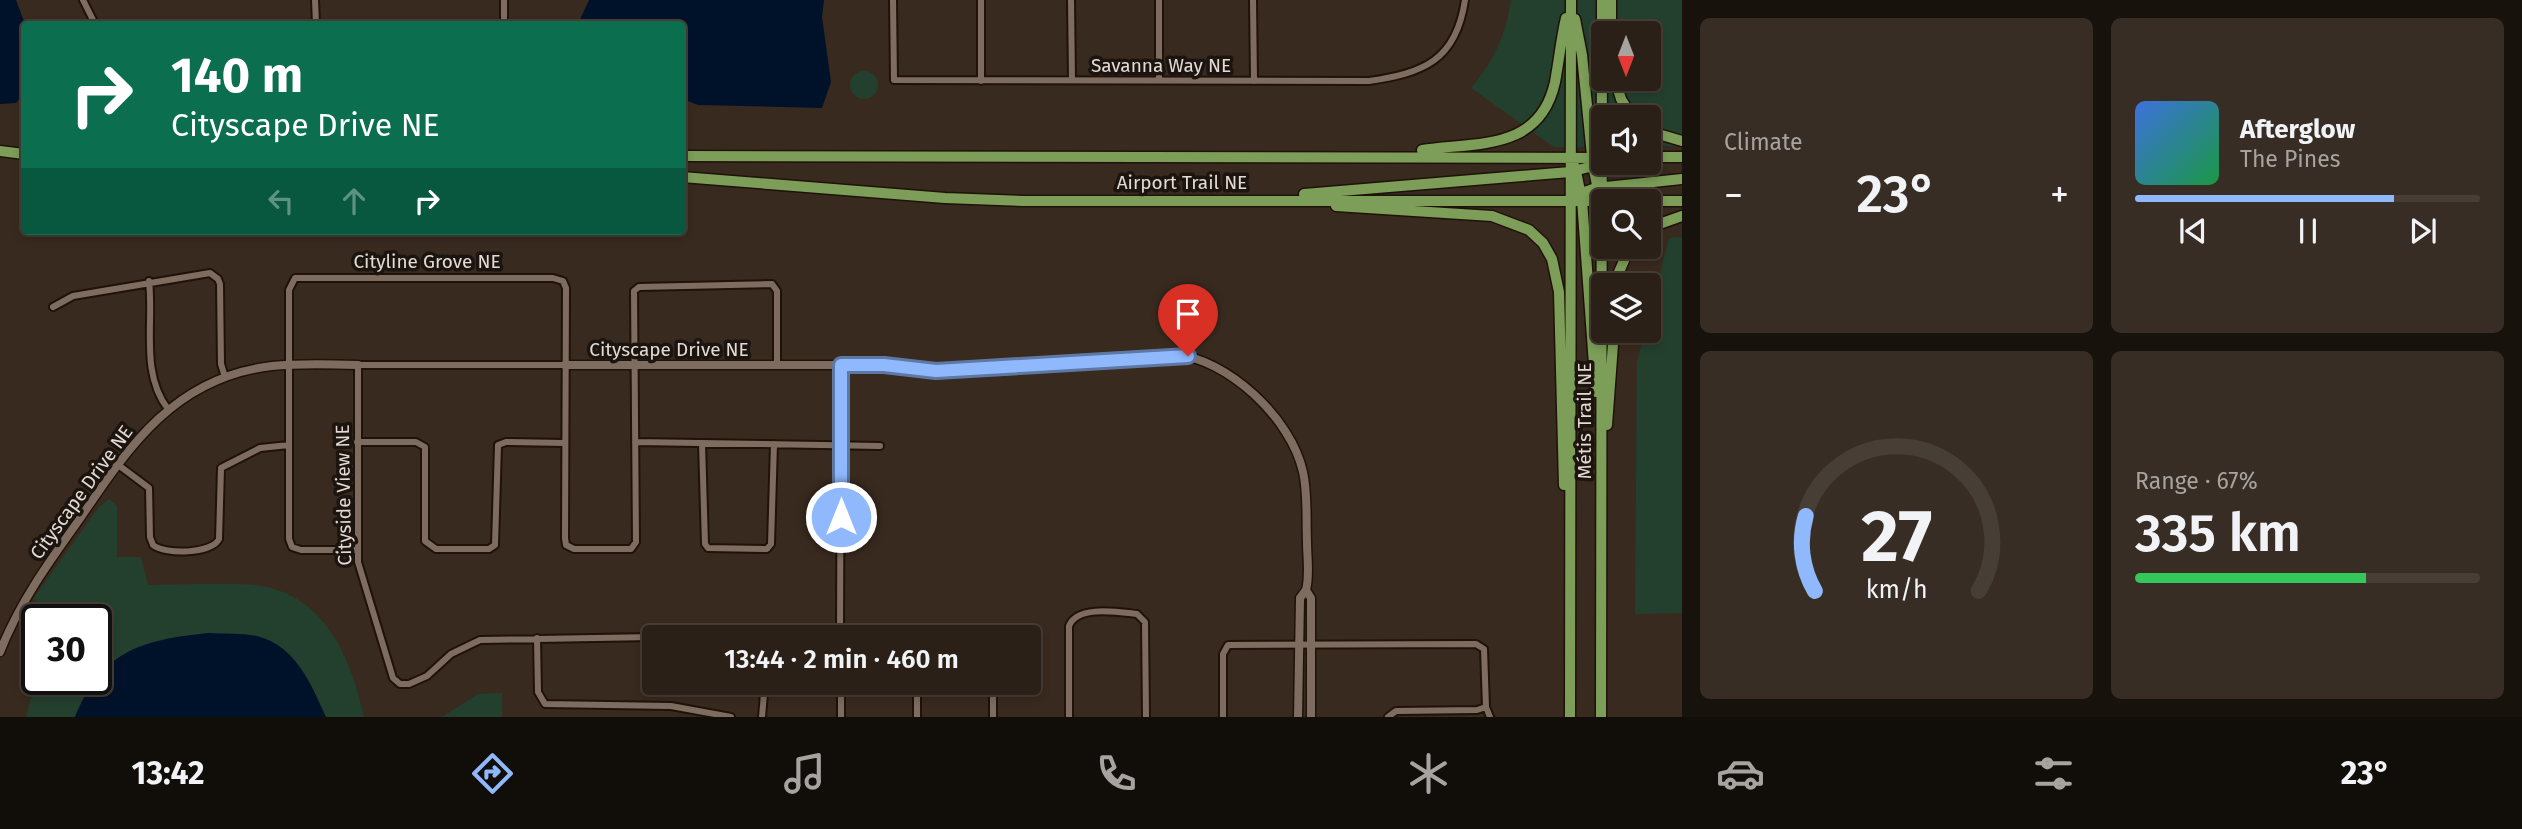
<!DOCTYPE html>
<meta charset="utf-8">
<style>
body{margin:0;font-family:"Fira Sans",sans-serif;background:#372d24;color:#f1f3f6;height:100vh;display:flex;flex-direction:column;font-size:26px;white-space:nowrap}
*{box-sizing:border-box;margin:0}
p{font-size:23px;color:#a6a3a1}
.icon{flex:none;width:38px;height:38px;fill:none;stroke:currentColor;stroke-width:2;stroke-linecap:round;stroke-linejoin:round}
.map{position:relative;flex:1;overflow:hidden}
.sheet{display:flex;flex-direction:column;gap:18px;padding:18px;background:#18120d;width:840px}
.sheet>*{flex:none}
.guide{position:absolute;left:21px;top:21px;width:665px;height:214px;border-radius:7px;box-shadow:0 4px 10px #0003,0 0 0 2px #473e36;background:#0b6e4f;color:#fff;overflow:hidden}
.needle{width:46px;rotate:180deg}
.tools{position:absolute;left:1591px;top:21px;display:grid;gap:14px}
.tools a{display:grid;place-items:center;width:70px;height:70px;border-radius:7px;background:#2b2017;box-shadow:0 4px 10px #0003,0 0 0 2px #473e36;font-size:35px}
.speed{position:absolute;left:21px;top:604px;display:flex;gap:14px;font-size:35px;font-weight:700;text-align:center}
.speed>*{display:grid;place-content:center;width:91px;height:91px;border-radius:50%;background:#2b2017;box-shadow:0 4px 10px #0003,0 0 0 2px #473e36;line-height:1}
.speed .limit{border:4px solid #111;border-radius:10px;background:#fff;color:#111}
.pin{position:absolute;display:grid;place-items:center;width:60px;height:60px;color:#fff;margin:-72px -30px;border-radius:50% 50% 50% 0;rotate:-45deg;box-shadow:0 0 7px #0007}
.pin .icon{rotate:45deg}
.me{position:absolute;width:77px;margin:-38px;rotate:0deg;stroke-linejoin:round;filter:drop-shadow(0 0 5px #0008)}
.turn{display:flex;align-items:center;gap:24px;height:147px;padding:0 35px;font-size:32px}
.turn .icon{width:91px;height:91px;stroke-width:2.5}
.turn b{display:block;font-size:49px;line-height:60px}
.lanes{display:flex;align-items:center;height:66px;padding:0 35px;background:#0003;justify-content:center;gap:35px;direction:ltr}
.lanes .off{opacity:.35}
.big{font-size:52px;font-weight:600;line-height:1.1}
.sheet .widget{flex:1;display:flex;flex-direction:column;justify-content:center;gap:10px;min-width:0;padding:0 24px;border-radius:10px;background:#372d24}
.sheet .dial{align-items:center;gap:0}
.dial svg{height:182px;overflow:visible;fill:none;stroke:#473e36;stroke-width:7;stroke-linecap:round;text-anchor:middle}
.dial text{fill:#f1f3f6;stroke:none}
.song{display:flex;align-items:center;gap:21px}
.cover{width:84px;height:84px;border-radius:10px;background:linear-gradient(135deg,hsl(220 70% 55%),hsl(140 70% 35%))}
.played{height:7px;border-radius:4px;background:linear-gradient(90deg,#90b8fd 75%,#473e36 75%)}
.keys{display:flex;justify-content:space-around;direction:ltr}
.heat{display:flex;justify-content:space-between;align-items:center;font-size:38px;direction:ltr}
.charge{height:10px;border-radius:5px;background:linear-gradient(90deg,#34c759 67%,#473e36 0)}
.sheet .tiles{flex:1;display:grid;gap:18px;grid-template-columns:repeat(2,1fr)}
.trip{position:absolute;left:642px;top:625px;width:399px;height:70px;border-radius:7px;background:#2b2017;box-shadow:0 4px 10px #0003,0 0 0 2px #473e36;font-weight:600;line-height:70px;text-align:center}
.tab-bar{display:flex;height:112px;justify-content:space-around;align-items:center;background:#110d09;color:#a6a3a1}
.tab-bar .icon{width:49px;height:49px}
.tab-bar .current{color:#90b8fd}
.tab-bar b{font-size:32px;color:#f1f3f6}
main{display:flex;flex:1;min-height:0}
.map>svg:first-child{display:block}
.green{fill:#23402f;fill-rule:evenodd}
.water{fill:#00122a}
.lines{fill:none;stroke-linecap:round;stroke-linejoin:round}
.street-casing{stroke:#1f1208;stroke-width:10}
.secondary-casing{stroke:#1f1208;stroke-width:11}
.primary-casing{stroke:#1f1208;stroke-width:13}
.street{stroke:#7e6c60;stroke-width:6}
.secondary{stroke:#7e6c60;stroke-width:8}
.primary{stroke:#7c9e58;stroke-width:10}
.route-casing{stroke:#5e78a4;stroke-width:18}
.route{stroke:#90b8fd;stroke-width:12}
.labels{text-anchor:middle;stroke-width:7;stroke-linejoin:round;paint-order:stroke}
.street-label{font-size:19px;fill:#e4dad3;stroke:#1b140f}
</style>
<main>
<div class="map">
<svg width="1682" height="717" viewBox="0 0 1682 717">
<rect width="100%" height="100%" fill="#392a1f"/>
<path class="green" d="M 1511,0 L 1682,0 L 1682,146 L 1649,146 L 1648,117 L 1603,117 L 1603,147 L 1554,147 L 1471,88 C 1494,61 1506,35 1511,0 ZM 1603,33 L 1648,33 L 1648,79 L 1603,79 Z
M850 85a14 14 0 1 1 28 0a14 14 0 1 1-28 0Z
M 1682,237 L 1682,613 L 1635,614 L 1637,362 L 1645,331 L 1648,331 L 1649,316 L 1669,238 Z
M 109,499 L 117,506 L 117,557 L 141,557 L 148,585 C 180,585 238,581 267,587 C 328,601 352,662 364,717 L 26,717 L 37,675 L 37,679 L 96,679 L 96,620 L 58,619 L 33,599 L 99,507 Z
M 502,693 L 502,717 L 442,717 L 478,694 Z"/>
<path class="water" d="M 0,0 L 16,0 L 25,24 L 24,93 L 16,103 L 0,104 Z
M 589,0 L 824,0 L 822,17 L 831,82 L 822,108 L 698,105 L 683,99 L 682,24 L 578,24 Z
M 208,633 C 223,634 242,633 257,636 C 296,646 311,684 326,717 L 75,717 C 102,652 139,640 208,633 Z"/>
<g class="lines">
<defs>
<path id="street" d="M 83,0 L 95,24
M 315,0 L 316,24
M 893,0 L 894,80 L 1369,81 C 1423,73 1456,61 1465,0
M 981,0 L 981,81
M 1071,0 L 1072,80
M 1159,0 L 1159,80
M 1253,0 L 1254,81
M 504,24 L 504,0
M 149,281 C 154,323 140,373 168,409
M 53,307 L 73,296 L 210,273 L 218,279 L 220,284 L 221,364 L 225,377
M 565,365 L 358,365 L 358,562 L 393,678 L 400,684 L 409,684 L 427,676 L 451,654 L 480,640 L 654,637
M 357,442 L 416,442 L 425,447 L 425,541 L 436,549 L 489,549 L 495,545 L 498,445 L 506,442 L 565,443
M 635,442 L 880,446
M 702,443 L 705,544 L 708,548 L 767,549 L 771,544 L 774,444
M 117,464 L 149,488 L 150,537 L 153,545 C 165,555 212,554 219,539 L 221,468 L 260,448 L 289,445
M 357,550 L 301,550 L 292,547 L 289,539 L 289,290 L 295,278 L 553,278 L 563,281 L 566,288 L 565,538 L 566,545 L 574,549 L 631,549 L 636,542 L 634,291 L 639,287 L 772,284 L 777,291 L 777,365
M 840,637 L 841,365
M 537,638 L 538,692 L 545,704 L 671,706 L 731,717
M 841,682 L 841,717
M 993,682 L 993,717
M 1486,707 L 1490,717
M 762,717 L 765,682
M 917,717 L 917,682
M 1069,717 L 1069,626 C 1077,605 1118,612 1137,614 L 1145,622 L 1146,717
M 1223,717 L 1223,654 L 1228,645 L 1476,644 L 1484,649 L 1486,707 L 1477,710 L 1396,711 L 1388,717"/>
<path id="secondary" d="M 565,365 L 884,365 L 921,371 L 1174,354 C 1228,359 1291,418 1303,472 C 1308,494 1306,519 1307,542 C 1307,558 1310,575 1306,590
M 0,652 C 19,603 49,562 79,520 C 129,446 175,377 272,366 C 300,363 329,364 358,365
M 1298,717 L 1300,598 L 1306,590 L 1311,598 L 1311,717"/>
<path id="primary" d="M 1611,0 L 1611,33
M 1575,19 L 1582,55 L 1593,166 L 1599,194
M 1615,79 L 1621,99 L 1632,117
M 1648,131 L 1682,141
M 1422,150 C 1478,142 1540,151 1555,82 C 1559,61 1561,39 1566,18
M 0,151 L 24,154
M 682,156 L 1603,158
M 1648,157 L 1682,157
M 1575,167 L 1582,200 L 1596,392
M 682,177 L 945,198 L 1023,201 L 1682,201
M 1304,194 L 1570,172 L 1593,166 L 1602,158
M 1576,195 L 1596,188 L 1682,179
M 1336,206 L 1492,216 L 1529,230 L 1543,243 L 1552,259 L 1559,292 L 1564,485
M 1648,228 L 1682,216
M 1618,285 L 1619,272 L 1630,247
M 1607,425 L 1614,331
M 1570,717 L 1571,0
M 1601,717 L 1602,0"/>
</defs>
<use href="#street" class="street-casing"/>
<use href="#secondary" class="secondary-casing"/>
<use href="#primary" class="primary-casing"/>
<use href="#street" class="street"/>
<use href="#secondary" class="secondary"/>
<use href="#primary" class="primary"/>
</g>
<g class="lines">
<defs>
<path id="route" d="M 841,517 L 841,365 L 884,365 L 936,371 L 1188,356"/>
</defs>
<use href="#route" class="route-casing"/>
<use href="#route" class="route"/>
</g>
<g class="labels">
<g class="street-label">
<text x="1161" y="72">Savanna Way NE</text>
<text x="1182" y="189">Airport Trail NE</text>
<text x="427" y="268">Cityline Grove NE</text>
<text x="669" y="356">Cityscape Drive NE</text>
<text transform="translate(1584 421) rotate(-90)" y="7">Métis Trail NE</text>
<text transform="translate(81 492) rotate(-54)" y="7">Cityscape Drive NE</text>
<text transform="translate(343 495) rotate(-91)" y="7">Cityside View NE</text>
</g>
</g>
</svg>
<div class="tools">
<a><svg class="needle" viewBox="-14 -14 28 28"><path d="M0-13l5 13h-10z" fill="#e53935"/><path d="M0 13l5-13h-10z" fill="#a6a3a1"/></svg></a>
<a><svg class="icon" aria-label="sound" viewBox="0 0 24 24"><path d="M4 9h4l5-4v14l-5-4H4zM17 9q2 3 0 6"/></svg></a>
<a><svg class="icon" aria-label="search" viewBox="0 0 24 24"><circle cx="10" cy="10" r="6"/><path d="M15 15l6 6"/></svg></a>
<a><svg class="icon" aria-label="layers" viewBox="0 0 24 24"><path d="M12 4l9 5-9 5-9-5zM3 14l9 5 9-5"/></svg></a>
</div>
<div class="speed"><div class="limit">30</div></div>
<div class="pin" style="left:1188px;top:356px;background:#d93025"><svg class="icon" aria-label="arrive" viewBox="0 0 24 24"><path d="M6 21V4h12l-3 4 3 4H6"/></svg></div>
<svg class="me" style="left:841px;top:517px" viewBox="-20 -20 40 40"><circle r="17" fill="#90b8fd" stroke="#fff" stroke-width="3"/><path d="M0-11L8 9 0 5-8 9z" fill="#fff"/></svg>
<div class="trip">13:44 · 2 min · 460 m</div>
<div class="guide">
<div class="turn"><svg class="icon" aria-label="right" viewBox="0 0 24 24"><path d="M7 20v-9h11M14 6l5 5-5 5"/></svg><div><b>140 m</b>Cityscape Drive NE</div></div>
<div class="lanes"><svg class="icon off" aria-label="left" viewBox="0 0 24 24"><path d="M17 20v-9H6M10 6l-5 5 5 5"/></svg><svg class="icon off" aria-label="ahead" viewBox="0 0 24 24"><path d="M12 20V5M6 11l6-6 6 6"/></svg><svg class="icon" aria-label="right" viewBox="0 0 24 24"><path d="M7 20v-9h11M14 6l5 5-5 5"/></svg></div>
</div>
</div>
<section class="sheet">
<div class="tiles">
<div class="widget"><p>Climate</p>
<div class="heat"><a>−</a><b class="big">23°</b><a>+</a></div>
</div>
<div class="widget">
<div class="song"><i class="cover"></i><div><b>Afterglow</b><p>The Pines</p></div></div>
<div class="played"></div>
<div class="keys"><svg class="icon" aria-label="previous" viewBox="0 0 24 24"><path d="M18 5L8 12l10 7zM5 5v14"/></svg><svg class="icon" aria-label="pause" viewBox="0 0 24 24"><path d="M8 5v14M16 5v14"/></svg><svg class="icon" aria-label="next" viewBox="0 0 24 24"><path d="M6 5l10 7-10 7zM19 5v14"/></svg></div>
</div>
<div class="widget dial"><svg viewBox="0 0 100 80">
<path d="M14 69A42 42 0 1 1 86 69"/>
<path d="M14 69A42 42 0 0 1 10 36" stroke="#90b8fd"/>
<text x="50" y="56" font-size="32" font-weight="700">27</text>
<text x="50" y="72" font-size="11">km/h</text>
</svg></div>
<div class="widget"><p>Range · 67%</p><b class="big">335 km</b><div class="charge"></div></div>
</div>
</section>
</main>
<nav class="tab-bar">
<b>13:42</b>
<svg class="icon current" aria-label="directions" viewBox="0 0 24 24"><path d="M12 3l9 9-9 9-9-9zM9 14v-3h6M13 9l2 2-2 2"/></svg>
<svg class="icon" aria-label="music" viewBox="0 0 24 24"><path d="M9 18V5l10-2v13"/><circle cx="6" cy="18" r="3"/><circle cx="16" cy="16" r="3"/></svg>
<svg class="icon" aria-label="phone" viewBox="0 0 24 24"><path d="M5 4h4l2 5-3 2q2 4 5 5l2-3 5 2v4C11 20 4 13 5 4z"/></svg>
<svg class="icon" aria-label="climate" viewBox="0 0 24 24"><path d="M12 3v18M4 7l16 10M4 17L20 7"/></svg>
<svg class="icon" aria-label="car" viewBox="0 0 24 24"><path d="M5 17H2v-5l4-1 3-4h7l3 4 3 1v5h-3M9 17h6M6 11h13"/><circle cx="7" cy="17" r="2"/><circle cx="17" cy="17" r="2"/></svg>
<svg class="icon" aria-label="filters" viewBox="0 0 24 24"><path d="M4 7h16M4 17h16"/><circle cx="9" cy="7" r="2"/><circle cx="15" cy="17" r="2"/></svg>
<b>23°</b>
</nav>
